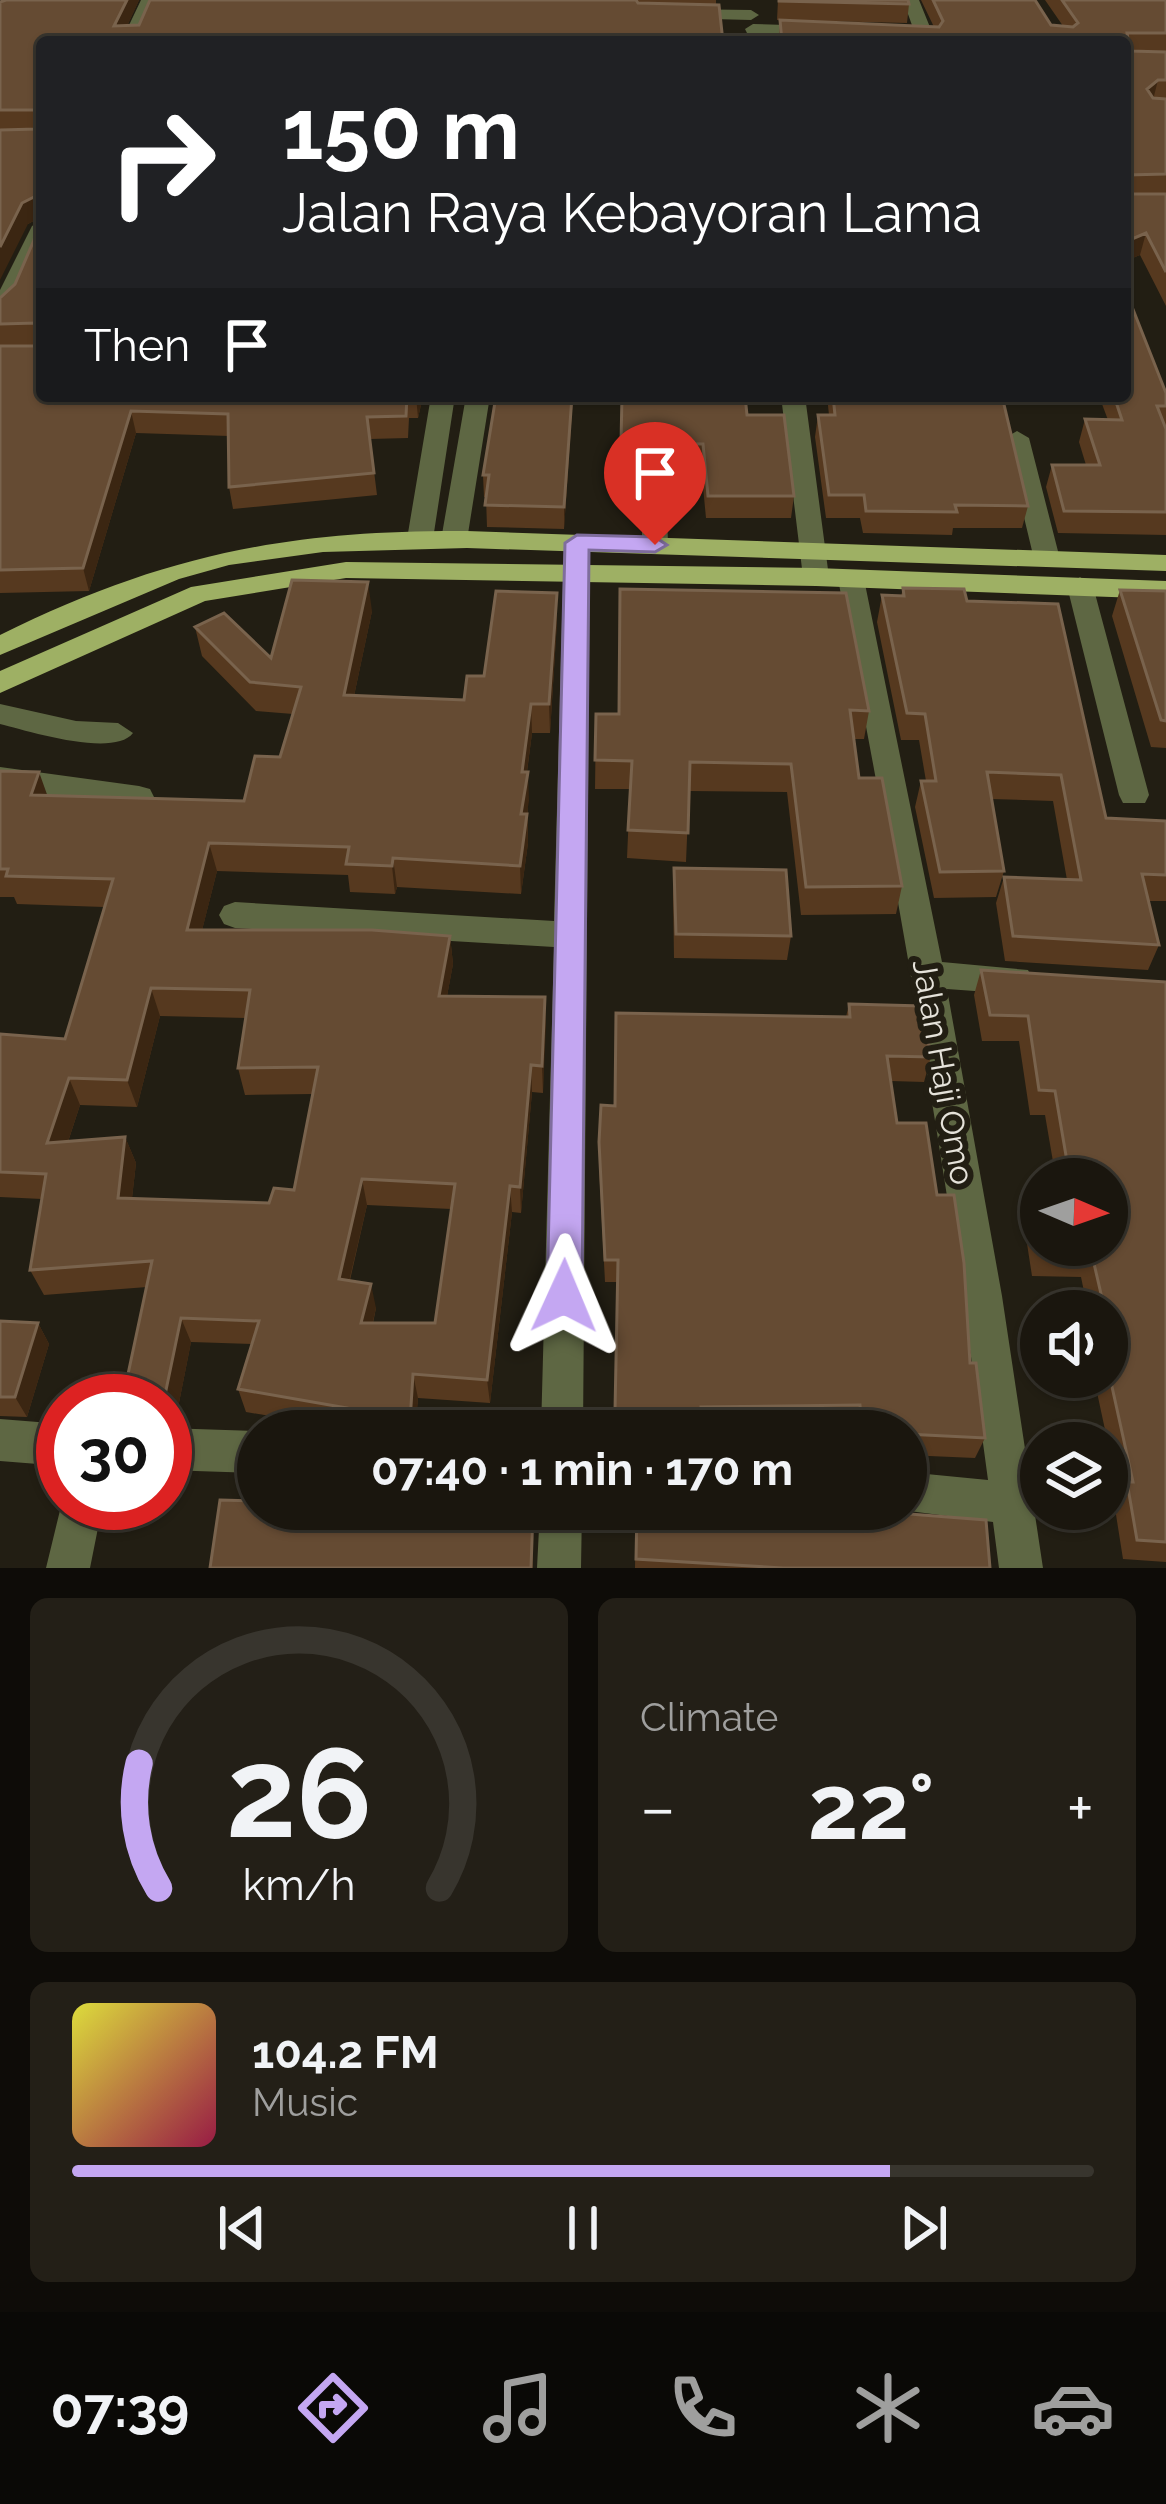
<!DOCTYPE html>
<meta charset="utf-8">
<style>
body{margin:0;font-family:Raleway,sans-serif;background:#231f17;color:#f1f3f6;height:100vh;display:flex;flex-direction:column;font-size:45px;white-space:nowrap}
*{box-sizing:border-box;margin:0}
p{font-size:39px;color:#9f9f9e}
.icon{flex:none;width:66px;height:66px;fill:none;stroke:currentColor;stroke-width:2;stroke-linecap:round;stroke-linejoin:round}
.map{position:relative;height:1568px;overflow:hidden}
.sheet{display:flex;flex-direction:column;gap:30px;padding:30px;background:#0e0c08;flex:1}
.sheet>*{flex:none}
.banner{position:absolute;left:36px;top:36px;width:1095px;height:366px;border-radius:12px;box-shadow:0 3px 9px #0004,0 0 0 3px #38352e;background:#202124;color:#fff;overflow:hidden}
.needle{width:78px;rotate:92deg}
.buttons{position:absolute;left:1020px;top:1158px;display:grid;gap:24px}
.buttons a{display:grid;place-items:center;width:108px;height:108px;border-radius:50%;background:#1a160e;box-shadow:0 3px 9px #0004,0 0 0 3px #38352e;font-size:60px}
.speed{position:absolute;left:36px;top:1374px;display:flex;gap:24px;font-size:60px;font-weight:700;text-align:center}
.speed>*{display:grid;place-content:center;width:156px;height:156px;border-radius:50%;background:#1a160e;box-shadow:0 3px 9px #0004,0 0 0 3px #38352e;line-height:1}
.speed .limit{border:18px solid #d22;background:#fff;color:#111}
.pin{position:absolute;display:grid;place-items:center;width:102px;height:102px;color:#fff;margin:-123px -51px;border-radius:50% 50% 50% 0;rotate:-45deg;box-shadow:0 0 12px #0007}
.pin .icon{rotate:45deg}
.me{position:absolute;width:132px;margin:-66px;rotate:1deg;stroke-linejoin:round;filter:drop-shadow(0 0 9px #0008)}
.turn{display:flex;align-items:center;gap:42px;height:252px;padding:0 48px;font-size:54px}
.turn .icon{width:156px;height:156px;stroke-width:2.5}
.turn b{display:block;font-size:84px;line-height:102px}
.then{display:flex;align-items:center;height:114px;padding:0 48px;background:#0003;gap:24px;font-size:45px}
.big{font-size:90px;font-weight:700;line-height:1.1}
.sheet .widget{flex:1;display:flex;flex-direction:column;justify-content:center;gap:18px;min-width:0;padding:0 42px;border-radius:18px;background:#231f17}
.sheet .dial{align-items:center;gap:0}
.dial svg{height:312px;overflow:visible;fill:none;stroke:#38352e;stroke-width:7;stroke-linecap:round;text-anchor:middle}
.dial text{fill:#f1f3f6;stroke:none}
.song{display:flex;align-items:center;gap:36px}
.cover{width:144px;height:144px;border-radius:18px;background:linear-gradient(135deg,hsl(60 70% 55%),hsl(340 70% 35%))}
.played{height:12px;border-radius:6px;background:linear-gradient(90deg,#c4a7f2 80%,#38352e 80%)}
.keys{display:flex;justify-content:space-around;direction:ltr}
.heat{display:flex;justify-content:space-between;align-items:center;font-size:66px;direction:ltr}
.sheet .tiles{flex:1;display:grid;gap:30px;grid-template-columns:1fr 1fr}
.widget:last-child{grid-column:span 2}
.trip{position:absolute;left:237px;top:1410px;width:690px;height:120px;border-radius:60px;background:#1a160e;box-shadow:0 3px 9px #0004,0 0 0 3px #38352e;font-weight:700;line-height:120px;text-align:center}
.menu{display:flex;height:192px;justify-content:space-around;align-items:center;background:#0a0906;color:#9f9f9e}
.menu .icon{width:84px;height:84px}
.menu .selected{color:#c4a7f2}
.menu b{font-size:54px;color:#f1f3f6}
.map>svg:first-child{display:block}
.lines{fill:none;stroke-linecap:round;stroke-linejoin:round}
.minor{fill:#5e6743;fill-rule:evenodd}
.major{fill:#9eb064;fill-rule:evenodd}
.wall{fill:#56391f;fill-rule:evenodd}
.shaded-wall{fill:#3b2612}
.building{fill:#654b33;stroke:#79634d;stroke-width:3;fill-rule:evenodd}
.route{fill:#c4a7f2;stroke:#7f6d9d;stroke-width:3}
.labels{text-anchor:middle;stroke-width:12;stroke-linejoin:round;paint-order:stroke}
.street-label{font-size:33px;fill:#e5e2da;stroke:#221e13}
</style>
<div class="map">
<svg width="1166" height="1568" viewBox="0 0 1166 1568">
<rect width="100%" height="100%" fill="#221e13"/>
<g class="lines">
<path class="minor" d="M 141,0 L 157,0 L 139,42 L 121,42 Z
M 903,0 L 919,0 L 936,42 L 918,42 Z
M 679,9 L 751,10 L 759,15 L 751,20 L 673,18 L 673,10 Z
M 753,24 L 819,26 L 828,31 L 819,36 L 747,33 L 745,29 Z
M 42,220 C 42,245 25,308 0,319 L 0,290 L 32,226 Z
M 431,396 L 455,396 L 433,539 L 420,547 L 407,539 Z
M 466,396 L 490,396 L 467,540 L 454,548 L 441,540 Z
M 781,396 L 805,396 L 829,577 L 816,586 L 803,577 Z
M 1017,431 L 1029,438 L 1060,559 L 1047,567 L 1034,559 L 1005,438 Z
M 654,466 L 666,473 L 668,545 L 655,553 L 642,545 L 642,473 Z
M 577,535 L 590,543 L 583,1431 L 541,1431 L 554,947 L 235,928 L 224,924 L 219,915 L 224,906 L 235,902 L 554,921 L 564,543 Z
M 851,570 L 864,579 L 942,962 L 1028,970 L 1033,980 L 1028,990 L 1016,994 L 947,989 L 1002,1296 L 1043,1568 L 999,1568 L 993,1522 L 894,1509 L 906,1509 L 906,1472 L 988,1480 C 948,1177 896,878 838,579 Z
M 1080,577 L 1093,586 L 1149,795 L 1145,803 L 1123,803 L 1119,795 L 1067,586 Z
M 0,704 L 76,721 L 118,723 L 133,733 C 114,758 28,731 0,724 Z
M 0,767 L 139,786 L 150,789 L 154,797 L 150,805 L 139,808 L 0,789 Z
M 0,1419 L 63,1424 L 63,1466 L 0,1461 Z
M 165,1428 L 258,1431 L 258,1473 L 165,1470 Z
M 63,1498 L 63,1503 L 103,1503 L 90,1568 L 46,1568 Z
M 540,1509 L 582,1509 L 581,1568 L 537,1568 Z"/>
<path class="major" d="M 467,531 L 1166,555 L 1166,571 L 467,548 L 323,552 L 229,565 L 179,579 L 0,655 L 0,635 C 162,555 287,530 467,531 Z
M 346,562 L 816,568 L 1166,581 L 1166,599 L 816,586 L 346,578 L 205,601 L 0,693 L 0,671 L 191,587 Z"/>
</g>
<path class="wall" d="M 6,0 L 139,0 L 127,26 L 139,25 L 150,0 L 716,0 L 716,5 L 42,42 L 42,396 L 423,396 L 418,418 L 409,418 L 408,438 L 370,439 L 377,495 L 233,509 L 229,487 L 229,436 L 136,433 L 89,591 L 0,593 L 0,346 L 37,345 L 0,346 L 0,298 L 15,284 L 34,240 L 39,218 L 28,224 L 0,130 L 0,2 Z
M 778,0 L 908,0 L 909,4 L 907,23 L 777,20 Z
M 921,0 L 1035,0 L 1051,25 L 1063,26 L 1045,0 L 1166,0 L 1166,306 L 1140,255 L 1125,261 L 1125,42 L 779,42 L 780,20 L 934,27 Z
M 1166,393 L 1166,535 L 1058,533 L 1046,487 L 1052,465 L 1086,465 L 1079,442 L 1085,419 L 1108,420 L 1099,396 Z
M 496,396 L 573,396 L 564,529 L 487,527 L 486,497 L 484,497 L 483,475 Z
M 622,396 L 747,415 L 794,496 L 791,518 L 706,518 L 701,466 L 621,465 Z
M 827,396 L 1002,396 L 1028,506 L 1022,528 L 953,528 L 952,535 L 863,533 L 860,518 L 826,518 L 815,437 L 818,415 L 829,415 Z
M 903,588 L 967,601 L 1106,818 L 1166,821 L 1166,901 L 1148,901 L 1159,945 L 1148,970 L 1005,961 L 996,903 L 1004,877 L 1067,880 L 1053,801 L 991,799 L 1004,871 L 996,897 L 934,898 L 915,807 L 921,781 L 926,781 L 919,740 L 901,740 L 877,622 L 882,595 L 901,596 Z
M 1120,590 L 1166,591 L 1166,748 L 1151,747 L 1112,616 Z
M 557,593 L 557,621 L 550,733 L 532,733 L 527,772 L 528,843 L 521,894 L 397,887 L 395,894 L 350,892 L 348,875 L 217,871 L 202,930 L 450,936 L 453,964 L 447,996 L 545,997 L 543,1093 L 532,1092 L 521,1213 L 512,1212 L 490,1403 L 418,1398 L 415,1431 L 348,1431 L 348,1429 L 246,1412 L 238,1389 L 252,1344 L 191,1342 L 176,1418 L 165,1417 L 165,1401 L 127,1401 L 124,1393 L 147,1287 L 44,1295 L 30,1270 L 42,1199 L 0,1197 L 0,1034 L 65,1039 L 104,907 L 17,904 L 14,897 L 0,897 L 0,771 L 48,795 L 244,801 L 280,757 L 293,714 L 256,711 L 202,656 L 195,627 L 271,658 L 372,611 L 354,696 L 464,700 ZM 160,1016 L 246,1018 L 238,1068 L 245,1095 L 312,1094 L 294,1190 L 269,1203 L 132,1198 L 136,1163 L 125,1137 L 68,1142 L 80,1105 L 137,1107 ZM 367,1205 L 451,1209 L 435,1323 L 373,1323 L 376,1308 L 350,1280 Z
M 869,711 L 864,739 L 854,739 L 859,778 L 902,886 L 896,914 L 801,915 L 787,792 L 689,791 L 686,862 L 627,858 L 630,789 L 595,789 L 596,714 Z
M 674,868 L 791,936 L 787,960 L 674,958 L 673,893 Z
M 981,970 L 1166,982 L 1166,1562 L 1123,1559 L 1114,1502 L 1119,1495 L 1095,1383 L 1098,1377 L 1107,1377 L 1107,1311 L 1088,1311 L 1081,1277 L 1032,1276 L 1022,1211 L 1031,1187 L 1041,1245 L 1107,1179 L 1056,1179 L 1045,1115 L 1030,1115 L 1019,1041 L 982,1041 L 974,995 Z
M 849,1004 L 931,1057 L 924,1082 L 891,1081 L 897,1123 L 937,1195 L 985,1438 L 975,1458 L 906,1455 L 906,1431 L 854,1431 L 854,1426 L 699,1427 L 699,1431 L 614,1431 L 618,1282 L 605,1282 L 599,1166 L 601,1105 L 614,1106 L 846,1017 Z
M 0,1321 L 38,1323 L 49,1344 L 27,1417 L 0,1416 Z
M 636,1509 L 845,1509 L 990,1568 L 635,1568 Z"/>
<path class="shaded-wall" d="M 127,0 L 139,0 L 120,42 L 114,26 Z
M 1158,80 L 1153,100 L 1147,89 Z
M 38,195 L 42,216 L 28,224 L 0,280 L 0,247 L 22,203 Z
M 1146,233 L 1140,255 L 1125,261 L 1125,242 Z
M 416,396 L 423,396 L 418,418 Z
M 572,396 L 573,396 L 564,529 L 564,507 Z
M 131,411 L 136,433 L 89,591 L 83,568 Z
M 368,582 L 372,611 L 348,724 L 344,695 Z
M 557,593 L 557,621 L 550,733 L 549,704 Z
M 531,704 L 532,733 L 523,801 L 522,772 Z
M 39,772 L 49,800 L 31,795 Z
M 528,772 L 529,801 L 522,842 L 521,814 Z
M 527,814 L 528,843 L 521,894 L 520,866 Z
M 209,843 L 217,871 L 195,958 L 187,930 Z
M 393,858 L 397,887 L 395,894 L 392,866 Z
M 450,936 L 453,964 L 442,1023 L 439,996 Z
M 151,988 L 160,1016 L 137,1107 L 127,1080 Z
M 545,997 L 546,1025 L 543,1093 L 542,1066 Z
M 531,1065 L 532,1092 L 521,1213 L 520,1187 Z
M 69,1078 L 80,1105 L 59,1169 L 47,1143 Z
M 125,1137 L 136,1163 L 129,1224 L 118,1198 Z
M 362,1179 L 367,1205 L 344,1303 L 339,1279 Z
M 510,1186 L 512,1212 L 490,1403 L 487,1380 Z
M 371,1284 L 376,1308 L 367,1347 L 361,1323 Z
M 181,1318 L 191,1342 L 176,1418 L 165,1395 Z
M 38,1323 L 49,1344 L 27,1417 L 15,1397 Z
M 413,1374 L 418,1398 L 415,1431 L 411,1431 L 410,1422 Z
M 533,1511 L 533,1568 L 531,1568 Z"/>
<path class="building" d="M 6,0 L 127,0 L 114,26 L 139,25 L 150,0 L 636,0 L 638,3 L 719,5 L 723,42 L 42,42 L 42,396 L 416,396 L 407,396 L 406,416 L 367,417 L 374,473 L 229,487 L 228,414 L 131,411 L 83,568 L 0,570 L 0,346 L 36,346 L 40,341 L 36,323 L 0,324 L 0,298 L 15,284 L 34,240 L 40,211 L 38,195 L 22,203 L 0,247 L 0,130 L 37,129 L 41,125 L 40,110 L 0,110 L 0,2 Z
M 779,0 L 908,0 L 909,4 L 779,1 Z
M 933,0 L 1035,0 L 1051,25 L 1073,27 L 1078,23 L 1062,0 L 1166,0 L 1166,33 L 1127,33 L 1130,51 L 1166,52 L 1166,80 L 1158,80 L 1147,89 L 1153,98 L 1166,99 L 1166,174 L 1127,175 L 1126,190 L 1130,194 L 1166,194 L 1166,272 L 1146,233 L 1125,242 L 1125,42 L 782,42 L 780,20 L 939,27 L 943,21 Z
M 1125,289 L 1166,393 L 1166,406 L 1157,406 L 1166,429 L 1166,512 L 1064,511 L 1052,465 L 1100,465 L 1085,419 L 1122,420 L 1114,396 L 1125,396 Z
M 496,396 L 572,396 L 564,507 L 485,505 L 489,475 L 483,475 Z
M 622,396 L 745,396 L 747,415 L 784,415 L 794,496 L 708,496 L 703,444 L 621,443 Z
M 833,396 L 1002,396 L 1028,506 L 955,505 L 957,512 L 866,511 L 864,495 L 829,495 L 818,415 L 835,415 Z
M 292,580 L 368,582 L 344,695 L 464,700 L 467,676 L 484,676 L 496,591 L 557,593 L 549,704 L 531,704 L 522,772 L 528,772 L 521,814 L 527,814 L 520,866 L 393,858 L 392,866 L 346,864 L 349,847 L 209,843 L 187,930 L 372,930 L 450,936 L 439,996 L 545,997 L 542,1066 L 531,1065 L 520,1187 L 510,1186 L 487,1380 L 413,1374 L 410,1422 L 346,1422 L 347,1408 L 238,1389 L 259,1321 L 181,1318 L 165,1395 L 124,1393 L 152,1261 L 30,1270 L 46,1174 L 0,1172 L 0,1034 L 65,1039 L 113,879 L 6,876 L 8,869 L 0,869 L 0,771 L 39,772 L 31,795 L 244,801 L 255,756 L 280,757 L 301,687 L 250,682 L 195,627 L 224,613 L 271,658 ZM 151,988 L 250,990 L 238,1068 L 318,1067 L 294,1190 L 274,1188 L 269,1203 L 118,1198 L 125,1137 L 47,1143 L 69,1078 L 127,1080 ZM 362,1179 L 455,1184 L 435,1323 L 361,1323 L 371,1284 L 339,1279 Z
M 903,588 L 964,589 L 967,601 L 1058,604 L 1106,818 L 1166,821 L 1166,875 L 1142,874 L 1159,945 L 1013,936 L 1004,877 L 1081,880 L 1061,775 L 987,772 L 1004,871 L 940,872 L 921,781 L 936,781 L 925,714 L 907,713 L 882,595 L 904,596 Z
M 620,589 L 846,593 L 869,711 L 850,710 L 859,778 L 882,778 L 902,886 L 806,887 L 791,764 L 690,762 L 688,833 L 628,830 L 632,761 L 595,760 L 596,714 L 619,714 Z
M 1120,590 L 1166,591 L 1166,721 L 1161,720 Z
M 674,868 L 786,870 L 791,936 L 676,934 Z
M 981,970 L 1166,982 L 1166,1542 L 1137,1540 L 1127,1482 L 1133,1482 L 1107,1364 L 1107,1362 L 1117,1362 L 1107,1320 L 1107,1311 L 1105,1311 L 1092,1255 L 1042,1253 L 1031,1187 L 1041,1188 L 1041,1245 L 1107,1245 L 1107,1179 L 1070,1179 L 1055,1091 L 1039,1090 L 1028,1016 L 990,1015 Z
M 849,1004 L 922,1006 L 931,1057 L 887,1056 L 897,1123 L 926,1123 L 937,1195 L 954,1195 L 964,1263 L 970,1363 L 976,1363 L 985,1438 L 906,1434 L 906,1431 L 862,1431 L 860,1405 L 701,1407 L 701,1414 L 615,1411 L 618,1260 L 605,1260 L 599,1142 L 601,1105 L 615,1106 L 616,1013 L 850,1017 Z
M 0,1321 L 38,1323 L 15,1397 L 0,1397 Z
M 220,1500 L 258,1501 L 258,1509 L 533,1511 L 531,1568 L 210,1568 Z
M 637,1509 L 845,1509 L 986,1520 L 990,1568 L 783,1568 L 636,1559 Z"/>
<path class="route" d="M 577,535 L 655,537 L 667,545 L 655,552 L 589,550 L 582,1296 L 577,1308 L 564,1312 L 552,1308 L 547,1296 L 565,543 Z"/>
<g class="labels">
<g class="street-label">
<text transform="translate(944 1072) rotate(80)" y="12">Jalan Haji Omo</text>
</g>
</g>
</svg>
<div class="buttons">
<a><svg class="needle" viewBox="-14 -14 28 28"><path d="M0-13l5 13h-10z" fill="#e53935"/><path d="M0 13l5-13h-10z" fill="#9f9f9e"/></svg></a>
<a><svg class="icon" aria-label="sound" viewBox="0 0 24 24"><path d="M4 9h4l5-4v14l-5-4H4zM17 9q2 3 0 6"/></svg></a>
<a><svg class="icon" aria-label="layers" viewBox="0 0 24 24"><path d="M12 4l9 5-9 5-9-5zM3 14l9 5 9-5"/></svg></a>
</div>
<div class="speed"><div class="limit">30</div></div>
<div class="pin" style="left:655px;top:545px;background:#d93025"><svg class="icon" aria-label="arrive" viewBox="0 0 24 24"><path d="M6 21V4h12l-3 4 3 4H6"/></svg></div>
<svg class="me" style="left:564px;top:1296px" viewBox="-20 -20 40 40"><path d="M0-17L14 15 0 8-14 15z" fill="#c4a7f2" stroke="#fff" stroke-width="4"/></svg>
<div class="trip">07:40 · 1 min · 170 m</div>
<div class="banner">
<div class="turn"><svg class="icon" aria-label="right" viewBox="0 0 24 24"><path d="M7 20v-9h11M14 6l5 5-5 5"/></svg><div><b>150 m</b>Jalan Raya Kebayoran Lama</div></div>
<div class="then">Then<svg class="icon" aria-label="arrive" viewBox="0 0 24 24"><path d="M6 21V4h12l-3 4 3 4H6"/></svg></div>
</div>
</div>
<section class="sheet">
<div class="tiles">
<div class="widget dial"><svg viewBox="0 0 100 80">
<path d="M14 69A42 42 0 1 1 86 69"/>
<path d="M14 69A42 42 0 0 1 9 37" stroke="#c4a7f2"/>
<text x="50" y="56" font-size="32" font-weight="700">26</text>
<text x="50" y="72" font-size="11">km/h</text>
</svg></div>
<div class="widget"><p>Climate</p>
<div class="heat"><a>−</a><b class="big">22°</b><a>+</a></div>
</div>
<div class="widget">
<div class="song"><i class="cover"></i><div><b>104.2 FM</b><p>Music</p></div></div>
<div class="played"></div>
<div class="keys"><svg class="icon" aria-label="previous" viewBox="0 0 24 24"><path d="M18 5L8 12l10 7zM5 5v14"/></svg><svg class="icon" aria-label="pause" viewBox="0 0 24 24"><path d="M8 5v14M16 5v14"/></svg><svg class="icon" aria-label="next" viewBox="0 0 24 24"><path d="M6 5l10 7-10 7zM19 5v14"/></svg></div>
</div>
</div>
</section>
<nav class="menu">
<b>07:39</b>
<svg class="icon selected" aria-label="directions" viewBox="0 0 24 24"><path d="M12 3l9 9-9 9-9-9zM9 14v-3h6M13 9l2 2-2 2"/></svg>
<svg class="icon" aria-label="music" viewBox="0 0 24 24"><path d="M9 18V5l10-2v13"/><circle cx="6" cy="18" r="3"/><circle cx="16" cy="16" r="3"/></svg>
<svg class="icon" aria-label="phone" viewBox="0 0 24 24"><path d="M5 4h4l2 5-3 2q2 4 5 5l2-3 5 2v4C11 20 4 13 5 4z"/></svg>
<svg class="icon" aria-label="climate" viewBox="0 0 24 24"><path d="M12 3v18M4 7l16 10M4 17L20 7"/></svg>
<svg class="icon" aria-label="car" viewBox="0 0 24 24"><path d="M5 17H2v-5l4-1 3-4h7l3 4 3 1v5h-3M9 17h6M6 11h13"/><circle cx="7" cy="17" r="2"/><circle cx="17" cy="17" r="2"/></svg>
</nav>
